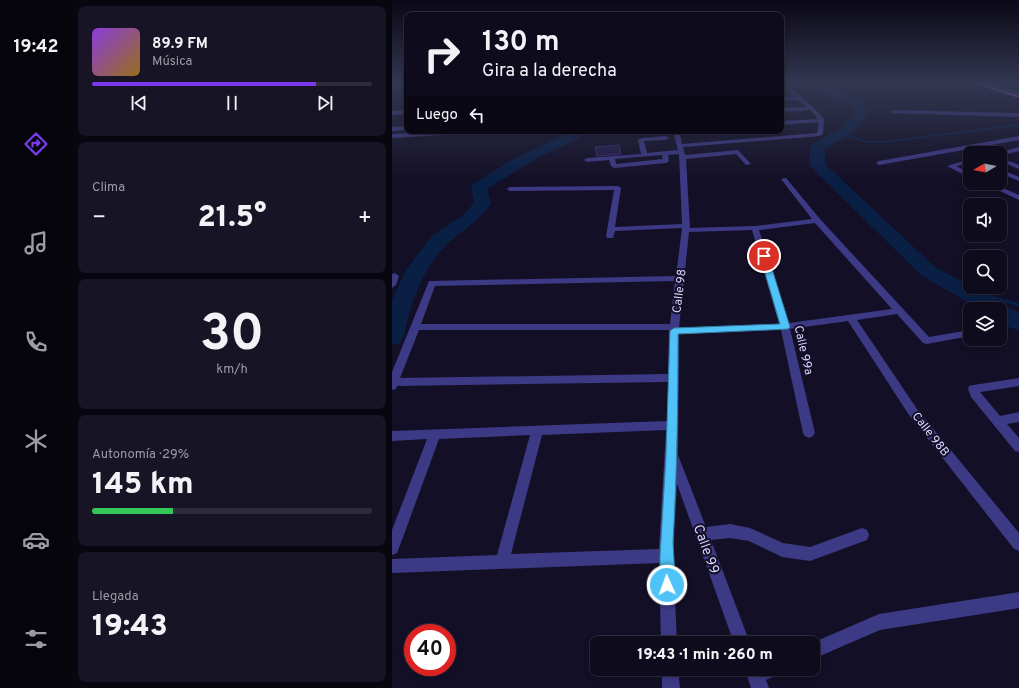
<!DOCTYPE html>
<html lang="es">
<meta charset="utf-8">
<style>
body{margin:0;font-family:Overpass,sans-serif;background:#171425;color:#f1f3f6;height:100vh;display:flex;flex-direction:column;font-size:15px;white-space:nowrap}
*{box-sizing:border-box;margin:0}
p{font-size:13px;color:#9b9ba3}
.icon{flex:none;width:22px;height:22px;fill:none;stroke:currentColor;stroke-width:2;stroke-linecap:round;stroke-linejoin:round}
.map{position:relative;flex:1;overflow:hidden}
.side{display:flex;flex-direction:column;gap:6px;padding:6px;background:#08060f;width:320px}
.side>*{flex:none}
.guide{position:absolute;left:12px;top:12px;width:380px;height:122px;border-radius:8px;box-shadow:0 2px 6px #0003,0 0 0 1px #2e2b3b;background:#0e0b1c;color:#f1f3f6;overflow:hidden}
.needle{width:26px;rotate:260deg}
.controls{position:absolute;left:571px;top:146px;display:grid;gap:8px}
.controls a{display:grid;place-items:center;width:44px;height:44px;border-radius:8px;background:#0e0b1c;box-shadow:0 2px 6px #0003,0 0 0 1px #2e2b3b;font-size:20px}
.speed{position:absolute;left:12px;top:624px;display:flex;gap:8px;font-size:20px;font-weight:700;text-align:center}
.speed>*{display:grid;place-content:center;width:52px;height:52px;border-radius:50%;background:#0e0b1c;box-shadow:0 2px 6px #0003,0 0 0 1px #2e2b3b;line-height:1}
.speed .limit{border:6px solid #d22;background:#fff;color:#111}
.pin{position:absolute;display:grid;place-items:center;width:34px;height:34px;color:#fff;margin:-17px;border:2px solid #fff;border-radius:50%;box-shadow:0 1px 4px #0007}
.me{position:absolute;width:44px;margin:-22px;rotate:358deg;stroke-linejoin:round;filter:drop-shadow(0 0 3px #0008)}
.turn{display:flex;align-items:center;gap:14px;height:84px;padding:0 12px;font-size:18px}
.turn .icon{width:52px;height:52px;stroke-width:2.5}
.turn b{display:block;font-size:28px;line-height:34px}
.then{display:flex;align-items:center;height:38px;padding:0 12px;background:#0003;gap:8px;font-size:15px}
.big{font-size:30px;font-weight:800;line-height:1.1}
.side .widget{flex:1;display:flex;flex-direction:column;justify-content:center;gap:6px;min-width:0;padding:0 14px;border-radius:8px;background:#171425}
.side .dial{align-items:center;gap:0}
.dial b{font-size:52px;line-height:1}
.song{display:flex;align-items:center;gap:12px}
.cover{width:48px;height:48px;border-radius:6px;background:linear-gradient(135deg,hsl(270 70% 55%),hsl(40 70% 35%))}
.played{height:4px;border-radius:2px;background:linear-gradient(90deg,#7c3aed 80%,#2e2b3b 80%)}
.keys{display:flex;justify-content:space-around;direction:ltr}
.heat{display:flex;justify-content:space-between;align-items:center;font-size:22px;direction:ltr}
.charge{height:6px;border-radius:3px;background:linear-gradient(90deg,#34c759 29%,#2e2b3b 0)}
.trip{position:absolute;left:198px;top:636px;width:230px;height:40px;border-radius:8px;background:#0e0b1c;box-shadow:0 2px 6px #0003,0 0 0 1px #2e2b3b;font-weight:800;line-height:40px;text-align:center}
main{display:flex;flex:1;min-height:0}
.menu{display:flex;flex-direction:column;width:72px;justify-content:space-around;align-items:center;background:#06040b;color:#9b9ba3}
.menu .icon{width:28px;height:28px}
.menu .on{color:#7c3aed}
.menu b{font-size:18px;color:#f1f3f6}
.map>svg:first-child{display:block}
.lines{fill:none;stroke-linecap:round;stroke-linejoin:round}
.stream-far1{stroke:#0a1f44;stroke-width:2}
.stream{stroke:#0a1f44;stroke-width:3.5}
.river{fill:#0a1f44;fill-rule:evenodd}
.building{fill:#241b47;stroke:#3b2d73}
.minor{fill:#3d3a85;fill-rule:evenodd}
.major{fill:#c25bff;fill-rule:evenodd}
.tram{stroke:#00e5ff;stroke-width:1}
.route{fill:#4fc3f7;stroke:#337fa1}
.labels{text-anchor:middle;stroke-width:4;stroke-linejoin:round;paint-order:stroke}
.street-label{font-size:12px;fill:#d9d4ff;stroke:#130f26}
.near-street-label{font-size:14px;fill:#d9d4ff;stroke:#130f26}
</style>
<main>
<nav class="menu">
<b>19:42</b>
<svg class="icon on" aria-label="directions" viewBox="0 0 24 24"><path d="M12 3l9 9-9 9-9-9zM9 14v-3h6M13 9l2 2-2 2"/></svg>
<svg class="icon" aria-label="music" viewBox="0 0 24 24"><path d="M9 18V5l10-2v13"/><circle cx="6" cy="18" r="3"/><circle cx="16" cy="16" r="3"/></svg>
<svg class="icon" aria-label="phone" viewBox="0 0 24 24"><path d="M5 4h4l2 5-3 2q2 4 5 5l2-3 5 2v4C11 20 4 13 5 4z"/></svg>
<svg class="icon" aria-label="climate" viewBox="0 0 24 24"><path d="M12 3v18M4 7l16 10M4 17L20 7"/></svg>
<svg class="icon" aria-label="car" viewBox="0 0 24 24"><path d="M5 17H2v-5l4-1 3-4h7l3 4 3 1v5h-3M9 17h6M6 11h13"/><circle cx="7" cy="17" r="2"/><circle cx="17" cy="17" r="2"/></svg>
<svg class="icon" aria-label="filters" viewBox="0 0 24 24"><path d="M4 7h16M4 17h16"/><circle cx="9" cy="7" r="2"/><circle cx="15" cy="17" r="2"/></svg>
</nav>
<section class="side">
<div class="widget">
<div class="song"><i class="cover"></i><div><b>89.9 FM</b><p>Música</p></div></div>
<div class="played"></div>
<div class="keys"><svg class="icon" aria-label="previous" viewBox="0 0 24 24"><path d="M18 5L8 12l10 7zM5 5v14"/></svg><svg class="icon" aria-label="pause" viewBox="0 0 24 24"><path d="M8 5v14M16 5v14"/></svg><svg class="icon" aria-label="next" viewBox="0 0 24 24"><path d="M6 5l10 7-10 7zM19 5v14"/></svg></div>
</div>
<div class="widget"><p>Clima</p>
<div class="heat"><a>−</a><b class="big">21.5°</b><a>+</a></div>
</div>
<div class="widget dial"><b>30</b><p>km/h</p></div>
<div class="widget"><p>Autonomía · 29%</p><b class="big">145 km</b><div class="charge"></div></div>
<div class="widget"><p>Llegada</p><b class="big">19:43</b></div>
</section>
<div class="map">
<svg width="627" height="688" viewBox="0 0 627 688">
<rect width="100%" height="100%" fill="#130f26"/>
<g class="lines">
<path class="stream-far1" d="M 449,134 L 475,142 L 491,142 L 627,125"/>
<path class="stream" d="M 559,285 L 627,305"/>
<path class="river" d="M 416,83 L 430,83 L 471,102 L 475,115 L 459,134 L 433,149 L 433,164 L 543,267 L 627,313 L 627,330 L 619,328 L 608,322 L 608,309 L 587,309 L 529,275 L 420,168 C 416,163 417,149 421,144 L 449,128 L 463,114 L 461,107 Z
M 180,131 L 198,131 L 196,134 L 143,159 L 95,189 L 99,204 C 83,227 56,237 41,261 C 31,276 23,293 18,311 C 15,321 14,333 8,343 L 0,345 L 0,300 L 13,272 L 24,256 L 41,235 L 70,216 L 82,203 L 79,187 L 81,184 L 120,160 Z"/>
</g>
<path class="building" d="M 227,145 L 229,154 L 205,156 L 203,147 Z"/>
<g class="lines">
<path class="minor" d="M 389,83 L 393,83 L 421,107 L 432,119 L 431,134 L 428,136 L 291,147 L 293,155 L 346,150 L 359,164 L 354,165 L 344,154 L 294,159 L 298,228 L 363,226 L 420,219 L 389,179 L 394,178 L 428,219 L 537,337 L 578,330 L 578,336 L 535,344 L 531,343 L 505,314 L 465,320 L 525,409 L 627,533 L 627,551 L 622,549 L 517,415 L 456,321 L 398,329 L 423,433 L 421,436 L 417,438 L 413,436 L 411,433 L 389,330 L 287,334 L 286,455 L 314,527 L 338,524 L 358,528 L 391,543 L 418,547 L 470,528 L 475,530 L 477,535 L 475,540 L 418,561 L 390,557 L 357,541 L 338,538 L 319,540 L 358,643 L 342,643 L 285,484 L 281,556 L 285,643 L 269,643 L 267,563 L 0,573 L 0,559 L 105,555 L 138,435 L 47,439 L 7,548 L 5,553 L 0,555 L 0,530 L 35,439 L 0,441 L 0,431 L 275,421 L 276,382 L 5,386 L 4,389 L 0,390 L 0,372 L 37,281 L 284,276 L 290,228 L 223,231 L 221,238 L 215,238 L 214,236 L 222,190 L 118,191 L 115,189 L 118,187 L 226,186 L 229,188 L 223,227 L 290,224 L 287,154 L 276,155 L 277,161 L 274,163 L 222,168 L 219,166 L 217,160 L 195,162 L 192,160 L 195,158 L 249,154 L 246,140 L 249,138 L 274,136 L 277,138 L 274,140 L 252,141 L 255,153 L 286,150 L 281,131 L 287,131 L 290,144 L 425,133 L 427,122 L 389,125 L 389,121 L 426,119 L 418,110 L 389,112 L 389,108 L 415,107 L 406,100 L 389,100 L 389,98 L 403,97 ZM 270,155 L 271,159 L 224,164 L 223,159 ZM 423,223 L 500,309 L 397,323 L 367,230 ZM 360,230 L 387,324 L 287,328 L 297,232 ZM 283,281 L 278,324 L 29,324 L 43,286 ZM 27,330 L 277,330 L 276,374 L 8,378 ZM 274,430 L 267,549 L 119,554 L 150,435 Z
M 15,110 L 15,114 L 0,115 L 0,111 Z
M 501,110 L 627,113 L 627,117 L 499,113 L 499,111 Z
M 15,126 L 15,130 L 0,131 L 0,127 Z
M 58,131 L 90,131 L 87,133 L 0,138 L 0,134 Z
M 627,136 L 627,140 L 487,165 L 484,163 L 487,161 Z
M 627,147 L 627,151 L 608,156 L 608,153 L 606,153 Z
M 578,159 L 578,163 L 564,166 L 578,173 L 578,178 L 555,166 Z
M 617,161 L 627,165 L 627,169 L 615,164 L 614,163 Z
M 608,169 L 627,177 L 627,181 L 608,173 Z
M 591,183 L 599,183 L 627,195 L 627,200 Z
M 3,273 L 7,276 L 4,285 L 0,288 L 0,274 Z
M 627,378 L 627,386 L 588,392 L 608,416 L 627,412 L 627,422 L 615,424 L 627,438 L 627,452 L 623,451 L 579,397 L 576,389 L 577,386 L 581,385 Z
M 627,592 L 627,608 L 488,630 L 421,659 L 420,643 L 487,614 Z
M 270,669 L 286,669 L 288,688 L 270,688 Z
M 353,669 L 387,669 L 385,675 L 374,680 L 377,688 L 359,688 Z"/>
<path class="major" d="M 579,83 L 587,83 L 627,95 L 627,98 Z"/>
<path class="tram" d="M 591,83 L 627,93"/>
</g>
<linearGradient id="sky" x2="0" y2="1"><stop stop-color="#0a0815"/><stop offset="0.46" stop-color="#333752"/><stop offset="1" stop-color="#333752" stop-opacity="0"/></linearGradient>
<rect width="627" height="180" fill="url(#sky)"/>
<path class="route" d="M 369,254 L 372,254 L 376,256 L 398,327 L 396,329 L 286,334 C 286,403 285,472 281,541 C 281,555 285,578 280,590 L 275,592 L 270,590 L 268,585 L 268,556 L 274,455 L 278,331 L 282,328 L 388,324 L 368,256 Z"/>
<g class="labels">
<g class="street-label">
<text transform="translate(287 291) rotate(-83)" y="4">Calle 98</text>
<text transform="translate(412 350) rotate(77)" y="4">Calle 99a</text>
<text transform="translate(539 434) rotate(52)" y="4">Calle 98B</text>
</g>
<g class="near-street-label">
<text transform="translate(315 549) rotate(70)" y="5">Calle 99</text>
</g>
</g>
</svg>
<div class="controls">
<a><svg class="needle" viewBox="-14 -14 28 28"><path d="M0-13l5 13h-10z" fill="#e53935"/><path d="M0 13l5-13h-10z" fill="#9b9ba3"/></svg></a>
<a><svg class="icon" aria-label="sound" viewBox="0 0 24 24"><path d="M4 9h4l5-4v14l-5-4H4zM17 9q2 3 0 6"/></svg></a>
<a><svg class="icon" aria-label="search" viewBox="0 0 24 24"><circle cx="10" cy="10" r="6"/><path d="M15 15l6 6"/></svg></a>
<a><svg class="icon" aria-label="layers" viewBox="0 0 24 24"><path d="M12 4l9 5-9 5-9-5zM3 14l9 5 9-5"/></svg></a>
</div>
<div class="speed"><div class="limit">40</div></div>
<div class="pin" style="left:372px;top:256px;background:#d93025"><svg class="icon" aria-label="arrive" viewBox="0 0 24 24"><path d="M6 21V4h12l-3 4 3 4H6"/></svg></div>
<svg class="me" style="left:275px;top:585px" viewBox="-20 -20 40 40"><circle r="17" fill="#4fc3f7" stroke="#fff" stroke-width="3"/><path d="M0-11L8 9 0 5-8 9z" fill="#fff"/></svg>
<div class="trip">19:43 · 1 min · 260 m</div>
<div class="guide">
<div class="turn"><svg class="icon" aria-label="right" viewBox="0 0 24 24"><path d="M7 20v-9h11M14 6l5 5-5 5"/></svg><div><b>130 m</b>Gira a la derecha</div></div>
<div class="then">Luego<svg class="icon" aria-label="left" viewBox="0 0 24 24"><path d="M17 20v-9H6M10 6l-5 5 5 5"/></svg></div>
</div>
</div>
</main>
